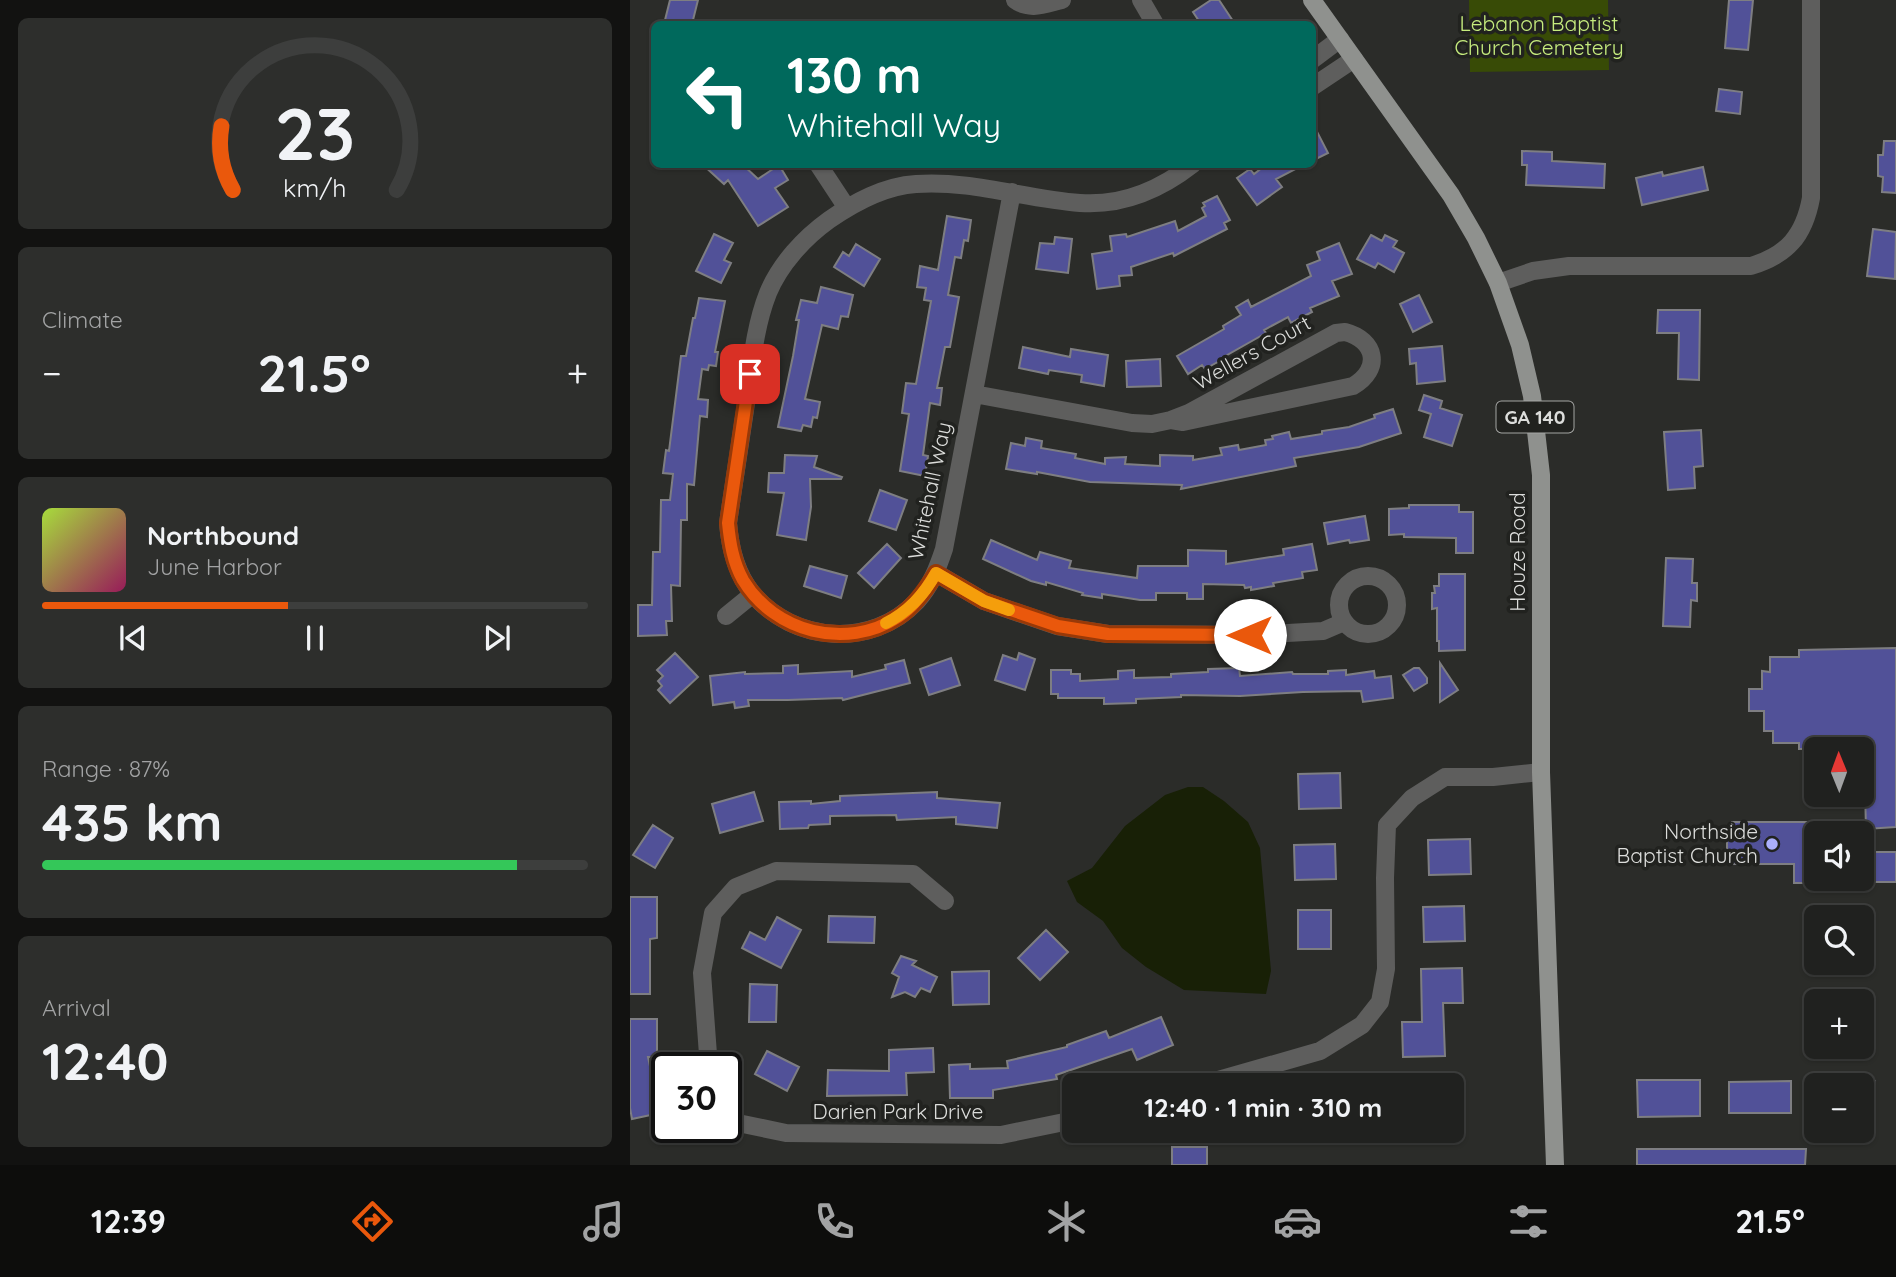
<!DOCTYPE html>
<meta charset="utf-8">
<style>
body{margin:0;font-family:Quicksand,sans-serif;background:#2d2e2c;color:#f1f3f6;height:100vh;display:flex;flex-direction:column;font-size:26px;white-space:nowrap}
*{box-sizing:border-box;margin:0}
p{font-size:23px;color:#a2a3a4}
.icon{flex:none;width:38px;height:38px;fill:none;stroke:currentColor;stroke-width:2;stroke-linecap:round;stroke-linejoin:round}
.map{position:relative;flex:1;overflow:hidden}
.sheet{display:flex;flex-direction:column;gap:18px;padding:18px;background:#121211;width:630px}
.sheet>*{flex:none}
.hud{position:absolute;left:21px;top:21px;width:665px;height:147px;border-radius:10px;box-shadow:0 2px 5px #0004,0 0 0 2px #3d3e3d;background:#00695c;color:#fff;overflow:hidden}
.needle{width:46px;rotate:359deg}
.tools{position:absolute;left:1174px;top:737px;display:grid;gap:14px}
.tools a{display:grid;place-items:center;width:70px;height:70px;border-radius:10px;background:#20211f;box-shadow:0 2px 5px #0004,0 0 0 2px #3d3e3d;font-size:35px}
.speed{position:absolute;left:21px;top:1052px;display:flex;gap:14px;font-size:35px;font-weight:700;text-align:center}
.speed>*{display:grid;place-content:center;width:91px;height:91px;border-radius:50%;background:#20211f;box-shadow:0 2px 5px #0004,0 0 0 2px #3d3e3d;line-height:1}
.speed .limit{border:4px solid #111;border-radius:10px;background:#fff;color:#111}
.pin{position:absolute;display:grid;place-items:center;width:60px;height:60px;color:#fff;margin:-30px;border-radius:14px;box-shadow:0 4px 10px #0006}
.me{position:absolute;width:77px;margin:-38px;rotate:270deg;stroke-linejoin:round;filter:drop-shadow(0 0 5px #0008)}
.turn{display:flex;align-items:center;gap:24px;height:147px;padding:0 21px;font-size:32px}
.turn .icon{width:91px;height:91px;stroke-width:2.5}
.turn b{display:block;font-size:49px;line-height:60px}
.big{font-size:52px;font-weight:800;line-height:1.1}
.sheet .tile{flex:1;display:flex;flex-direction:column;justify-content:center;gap:10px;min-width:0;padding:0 24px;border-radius:10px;background:#2d2e2c}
.sheet .dial{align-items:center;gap:0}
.dial svg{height:182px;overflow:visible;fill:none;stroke:#3d3e3d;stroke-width:7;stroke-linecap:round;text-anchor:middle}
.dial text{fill:#f1f3f6;stroke:none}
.song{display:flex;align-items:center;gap:21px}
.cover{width:84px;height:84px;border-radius:10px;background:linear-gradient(135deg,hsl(80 70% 55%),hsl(330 70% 35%))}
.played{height:7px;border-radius:4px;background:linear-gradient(90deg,#ea580c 45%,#3d3e3d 45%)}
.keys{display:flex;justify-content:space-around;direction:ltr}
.heat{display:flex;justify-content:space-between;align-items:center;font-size:38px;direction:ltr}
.charge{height:10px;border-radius:5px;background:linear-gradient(90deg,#34c759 87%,#3d3e3d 0)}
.trip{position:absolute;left:432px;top:1073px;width:402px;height:70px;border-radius:10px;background:#20211f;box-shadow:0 2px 5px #0004,0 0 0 2px #3d3e3d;font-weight:800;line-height:70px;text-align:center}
.menu{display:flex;height:112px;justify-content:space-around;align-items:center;background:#0d0d0c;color:#a2a3a4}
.menu .icon{width:49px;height:49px}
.menu .current{color:#ea580c}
.menu b{font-size:32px;color:#f1f3f6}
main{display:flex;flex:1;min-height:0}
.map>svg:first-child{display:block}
.green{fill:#384b06}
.water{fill:#182006}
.building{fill:#515198;stroke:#7e7e82;stroke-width:2}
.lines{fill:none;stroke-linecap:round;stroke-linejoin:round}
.minor{stroke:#5e5e5d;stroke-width:18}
.primary{stroke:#8f918e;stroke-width:18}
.route-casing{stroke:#983908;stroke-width:18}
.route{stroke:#ea580c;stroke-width:12}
.slow{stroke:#f59e0b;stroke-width:12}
.poi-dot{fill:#abaffb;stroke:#21221f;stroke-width:2.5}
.labels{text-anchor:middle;stroke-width:7;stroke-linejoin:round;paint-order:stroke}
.shield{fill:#21221f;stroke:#a4a5a3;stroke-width:2}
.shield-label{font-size:19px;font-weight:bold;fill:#dcdddb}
.park-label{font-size:21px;fill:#c6ec7e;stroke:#21221f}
.street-label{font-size:21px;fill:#dcdddb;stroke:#21221f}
.poi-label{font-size:21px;fill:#dcdddb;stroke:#21221f;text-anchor:end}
</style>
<main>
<section class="sheet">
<div class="tile dial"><svg viewBox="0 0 100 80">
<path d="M14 69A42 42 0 1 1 86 69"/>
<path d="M14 69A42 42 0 0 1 9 41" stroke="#ea580c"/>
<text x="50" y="56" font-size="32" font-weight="700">23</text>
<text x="50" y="72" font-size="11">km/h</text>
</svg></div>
<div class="tile"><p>Climate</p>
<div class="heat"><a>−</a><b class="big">21.5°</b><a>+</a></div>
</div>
<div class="tile">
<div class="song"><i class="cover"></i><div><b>Northbound</b><p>June Harbor</p></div></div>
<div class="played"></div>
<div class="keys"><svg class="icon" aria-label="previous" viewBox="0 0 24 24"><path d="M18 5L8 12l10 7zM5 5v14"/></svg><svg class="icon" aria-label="pause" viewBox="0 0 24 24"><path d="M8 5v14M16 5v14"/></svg><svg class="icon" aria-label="next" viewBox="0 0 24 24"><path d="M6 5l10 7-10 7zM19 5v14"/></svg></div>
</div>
<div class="tile"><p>Range · 87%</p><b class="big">435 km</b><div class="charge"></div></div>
<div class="tile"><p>Arrival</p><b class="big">12:40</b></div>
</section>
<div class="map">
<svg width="1266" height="1165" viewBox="0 0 1266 1165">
<rect width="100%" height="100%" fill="#2b2c29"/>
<path class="green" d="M 839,0 L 978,0 L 979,70 L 840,72 Z"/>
<path class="water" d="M 558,787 L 573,787 L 594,801 L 618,822 L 630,848 L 641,971 L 636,994 L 554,990 L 516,967 L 492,948 L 473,921 L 447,902 L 437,881 L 462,868 L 495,826 L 535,795 Z"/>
<path class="building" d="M 40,0 L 68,0 L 62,24 L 34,24 Z
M 581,0 L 589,0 L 605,24 L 571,24 L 563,12 Z
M 1099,0 L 1123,0 L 1118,50 L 1095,48 Z
M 1089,89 L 1112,92 L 1110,114 L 1086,111 Z
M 682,122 L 698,153 L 682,161 Z
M 1254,141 L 1266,141 L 1266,193 L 1252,192 L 1253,177 L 1248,176 L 1248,155 L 1253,155 Z
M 892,151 L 922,152 L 922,161 L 975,164 L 974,188 L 896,185 L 897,165 L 892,165 Z
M 72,164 L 112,164 L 128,179 L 149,165 L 158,180 L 145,188 L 158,207 L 128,226 L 98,180 L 94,184 Z
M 637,164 L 675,164 L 646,179 L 652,187 L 627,205 L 607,178 L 620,169 L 624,174 Z
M 1073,167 L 1078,190 L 1012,205 L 1006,178 L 1032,172 L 1033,176 Z
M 587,196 L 600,220 L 594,223 L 597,229 L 544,256 L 543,253 L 501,267 L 502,275 L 489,276 L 490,286 L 467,289 L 462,254 L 482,251 L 480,236 L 496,234 L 497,237 L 545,221 L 548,231 L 576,216 L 572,208 L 575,206 L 573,203 Z
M 317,216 L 341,220 L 338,241 L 334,240 L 331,258 L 325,257 L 318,295 L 329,297 L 320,347 L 315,347 L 307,388 L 312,388 L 310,405 L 300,403 L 293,455 L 298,456 L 295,476 L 270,471 L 279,414 L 272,413 L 276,383 L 286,384 L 301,301 L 294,300 L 296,288 L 287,287 L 290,266 L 308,270 Z
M 1243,229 L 1266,232 L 1265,279 L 1237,276 Z
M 84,234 L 103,243 L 94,260 L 101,263 L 91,283 L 66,271 Z
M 741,235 L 752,241 L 755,235 L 767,241 L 763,247 L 774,253 L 764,272 L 748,263 L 745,268 L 727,259 Z
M 425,237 L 442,239 L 438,273 L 406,269 L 410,243 L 424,244 Z
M 709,243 L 722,274 L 702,281 L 709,296 L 680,308 L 682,312 L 661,323 L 658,317 L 634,330 L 636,333 L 592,358 L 593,359 L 575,369 L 572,365 L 558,374 L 547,356 L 594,329 L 593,326 L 611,315 L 606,307 L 618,300 L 621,307 L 681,276 L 677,265 L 690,260 L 687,252 Z
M 226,244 L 250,259 L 234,286 L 204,267 L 213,252 L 219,256 Z
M 191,287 L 223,295 L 218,317 L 211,316 L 208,329 L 192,325 L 175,399 L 190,402 L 187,418 L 183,417 L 181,427 L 173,425 L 171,431 L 148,427 L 163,356 L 169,320 L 166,320 L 171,300 L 187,303 Z
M 789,295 L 802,322 L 783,332 L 770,304 Z
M 69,298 L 95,301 L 85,352 L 88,352 L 86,366 L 79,365 L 78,370 L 72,369 L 68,399 L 78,400 L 77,417 L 70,416 L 64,485 L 57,484 L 57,520 L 51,520 L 50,586 L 41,585 L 42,621 L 36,621 L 37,635 L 8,636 L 8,605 L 22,605 L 23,552 L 30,552 L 31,500 L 40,500 L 43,474 L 33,473 L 36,450 L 39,451 L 51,356 L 56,356 L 63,318 L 65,318 Z
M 1028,310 L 1070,310 L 1069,380 L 1048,379 L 1049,333 L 1027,333 Z
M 812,346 L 815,381 L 787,384 L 786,363 L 780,364 L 779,349 Z
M 393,347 L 440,357 L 441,349 L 478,355 L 474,386 L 451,382 L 452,375 L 419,370 L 418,374 L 389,368 Z
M 530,359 L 531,386 L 497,387 L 496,361 Z
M 794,395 L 812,401 L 810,408 L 832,415 L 822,446 L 794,437 L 801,414 L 789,410 Z
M 763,409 L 771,433 L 729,447 L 664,458 L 666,466 L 551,489 L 552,485 L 460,482 L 407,472 L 407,474 L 376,469 L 381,443 L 395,446 L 396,438 L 412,441 L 411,448 L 446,454 L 445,458 L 475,464 L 475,458 L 496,457 L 495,464 L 530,466 L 530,455 L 563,456 L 563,460 L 592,455 L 590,448 L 608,445 L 609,450 L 636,445 L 635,440 L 643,439 L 642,436 L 659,432 L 661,439 L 692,434 L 692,431 L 719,427 L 745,418 L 744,415 Z
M 1071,430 L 1073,466 L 1064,467 L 1065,488 L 1038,490 L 1034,432 Z
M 155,455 L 187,456 L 184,467 L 212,477 L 211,479 L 180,479 L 181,507 L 176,540 L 147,535 L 154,493 L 138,492 L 139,473 L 154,473 Z
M 250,490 L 277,500 L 266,530 L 239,521 Z
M 779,505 L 829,505 L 829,512 L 843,512 L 843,553 L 826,553 L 826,538 L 774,537 L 774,534 L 759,535 L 759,509 L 779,508 Z
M 735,516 L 739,540 L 720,543 L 719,540 L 698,544 L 694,523 Z
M 361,540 L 407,560 L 410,552 L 441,561 L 439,568 L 507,578 L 508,566 L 558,566 L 558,550 L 596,551 L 596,564 L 654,555 L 653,549 L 682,544 L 687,570 L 672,572 L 673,578 L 643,583 L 644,586 L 621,590 L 621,587 L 615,588 L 614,585 L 573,584 L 573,599 L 557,599 L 557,593 L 526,593 L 526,600 L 510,600 L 472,594 L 472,598 L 452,595 L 453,593 L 416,582 L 416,585 L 401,581 L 353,559 Z
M 257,544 L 271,558 L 244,588 L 228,573 Z
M 1036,558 L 1063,559 L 1062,583 L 1067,583 L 1067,601 L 1061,600 L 1060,627 L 1033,626 Z
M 180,566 L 217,576 L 211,598 L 174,586 Z
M 809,574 L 835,574 L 835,650 L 809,651 L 809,641 L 807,641 L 807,608 L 802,609 L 802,593 L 805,593 L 804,586 L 809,586 Z
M 1266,648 L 1266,827 L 1236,829 L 1235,790 L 1232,790 L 1232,748 L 1169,749 L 1169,743 L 1143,743 L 1143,731 L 1134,731 L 1134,711 L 1119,711 L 1119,689 L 1132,689 L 1132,671 L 1140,672 L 1140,657 L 1169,657 L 1169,650 Z
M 45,653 L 68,677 L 40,703 L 28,690 L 32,686 L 28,681 L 33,676 L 27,670 Z
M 389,653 L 405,659 L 395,690 L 365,680 L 373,655 L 387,660 Z
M 321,658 L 330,685 L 299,695 L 290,669 Z
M 274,660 L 280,683 L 213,700 L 212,698 L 158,700 L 118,700 L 119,706 L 105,708 L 104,702 L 83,705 L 80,676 L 115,672 L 115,674 L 153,673 L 153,666 L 168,665 L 168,674 L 222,671 L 222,677 L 256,669 L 255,665 Z
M 810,663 L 828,690 L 810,702 Z
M 609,668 L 610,676 L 662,672 L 663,674 L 698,674 L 698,671 L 716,670 L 716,675 L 744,671 L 745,678 L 761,676 L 763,698 L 733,702 L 731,691 L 673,692 L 610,696 L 551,695 L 551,697 L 506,699 L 506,703 L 474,704 L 474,698 L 428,698 L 428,694 L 421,694 L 421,670 L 441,670 L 441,674 L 450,674 L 450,681 L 488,679 L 488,671 L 504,670 L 504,678 L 541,677 L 541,674 L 578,672 L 578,669 Z
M 784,668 L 789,668 L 797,678 L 797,683 L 784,691 L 773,675 Z
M 710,773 L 711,808 L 669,809 L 668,774 Z
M 124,792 L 133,821 L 90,833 L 82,804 Z
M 307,792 L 307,798 L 370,803 L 367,828 L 326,824 L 326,817 L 267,820 L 266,815 L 200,816 L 200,824 L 179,825 L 178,828 L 150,829 L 149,802 L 181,801 L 181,804 L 210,801 L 210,796 Z
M 1102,822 L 1178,822 L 1178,852 L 1186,852 L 1186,883 L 1164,883 L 1164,864 L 1102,864 L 1103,855 L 1097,856 L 1097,832 L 1102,832 Z
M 23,825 L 43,838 L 25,868 L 3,855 Z
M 840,839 L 841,874 L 799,875 L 798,840 Z
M 705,844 L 706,879 L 665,880 L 664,845 Z
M 1244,852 L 1266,852 L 1266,882 L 1243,882 L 1243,876 L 1240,876 L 1240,857 L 1244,857 Z
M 0,897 L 27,897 L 27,938 L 20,939 L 20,994 L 0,994 Z
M 834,906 L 835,941 L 794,942 L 793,907 Z
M 668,910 L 701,910 L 701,949 L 668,949 Z
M 199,916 L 245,917 L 244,943 L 198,942 Z
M 147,917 L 171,930 L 151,968 L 112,948 L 120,932 L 135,940 Z
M 416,930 L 438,952 L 410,980 L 388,958 Z
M 271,956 L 286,961 L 282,965 L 307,977 L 300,992 L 291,988 L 285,997 L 275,992 L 262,997 L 269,977 L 262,973 Z
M 832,968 L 833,1003 L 813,1003 L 815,1056 L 773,1057 L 772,1022 L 792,1022 L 791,969 Z
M 359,971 L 359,1004 L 323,1005 L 322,972 Z
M 120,984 L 147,985 L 146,1022 L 119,1022 Z
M 531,1017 L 543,1045 L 507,1060 L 502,1049 L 426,1075 L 427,1079 L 363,1090 L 363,1098 L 320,1098 L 319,1065 L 340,1064 L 340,1069 L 378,1068 L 377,1061 L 437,1047 L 437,1045 L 476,1031 L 479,1038 Z
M 0,1019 L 27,1019 L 27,1057 L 18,1057 L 30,1113 L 2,1119 L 0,1108 Z
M 303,1048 L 304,1072 L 276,1073 L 277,1095 L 197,1096 L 198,1070 L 259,1071 L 259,1050 Z
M 137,1051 L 169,1067 L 157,1091 L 125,1074 Z
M 1007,1080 L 1070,1080 L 1070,1116 L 1008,1117 Z
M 1161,1081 L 1161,1113 L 1099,1113 L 1099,1082 Z
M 1232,1081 L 1245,1081 L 1245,1116 L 1232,1116 Z
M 542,1147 L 577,1147 L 577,1165 L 542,1165 Z
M 1007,1149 L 1176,1149 L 1175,1165 L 1007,1165 Z"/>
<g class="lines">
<path class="minor" d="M 385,0 C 400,11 415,4 432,0
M 511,0 L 525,24
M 682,60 L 710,39
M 682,87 L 724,59
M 188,164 L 217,208
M 382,192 L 314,549 C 308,567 301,586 287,601 C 242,649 163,643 122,593 C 106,573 100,548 98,523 C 104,481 111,439 117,397 C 122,361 125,326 138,293 C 150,264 174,238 199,220 C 225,202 254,186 286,184 C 342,180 395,199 450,203 C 492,206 531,189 563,164
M 868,283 L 903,271 L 939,266 L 1121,266 C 1157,255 1174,236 1181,198 L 1181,0
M 715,332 C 746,340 752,369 723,386 L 553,422 L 541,420 L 559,413 L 706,333 Z
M 344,394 L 502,423 L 522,424 L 541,420
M 306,573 L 354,601 L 427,626 L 478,634 L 620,635 L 693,631 L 714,622
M709 605a29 29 0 1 1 58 0a29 29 0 1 1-58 0Z
M 96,616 L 123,594
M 79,1068 L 72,973 L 83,913 L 106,887 L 146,871 L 283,874 L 315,901
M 571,1085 L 690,1051 L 732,1025 L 750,1002 L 756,969 L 755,878 L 757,825 L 782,798 L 815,777 L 863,777 L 911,772
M 96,1112 L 108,1123 L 156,1133 L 371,1135 L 444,1120"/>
<path class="primary" d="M 682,0 L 821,195 L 846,238 L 868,283 L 890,345 L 902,396 L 911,475 L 911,772 L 925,1165"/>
</g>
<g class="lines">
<defs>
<path id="route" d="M 120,374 L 98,523 C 100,543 103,562 113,580 C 144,632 216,651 268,617 C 284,607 296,590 306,573 L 354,601 L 428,626 L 478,634 L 620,635"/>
</defs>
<use href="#route" class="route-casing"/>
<use href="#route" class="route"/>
<path class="slow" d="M 256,623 C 278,612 294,595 306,573 L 354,601 L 379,610"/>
</g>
<circle class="poi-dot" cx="1142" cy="844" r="7"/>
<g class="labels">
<rect class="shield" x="866.5" y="401.5" width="77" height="31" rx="5"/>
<g class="shield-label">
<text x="905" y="424">GA 140</text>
</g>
<g class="park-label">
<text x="909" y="31">Lebanon Baptist<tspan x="909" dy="24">Church Cemetery</tspan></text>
</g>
<g class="street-label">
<text transform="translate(622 353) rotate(-29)" y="7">Wellers Court</text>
<text transform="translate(300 491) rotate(-78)" y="7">Whitehall Way</text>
<text transform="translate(888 552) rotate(-90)" y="7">Houze Road</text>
<text x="268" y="1119">Darien Park Drive</text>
</g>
<g class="poi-label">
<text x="1128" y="839">Northside<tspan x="1128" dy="24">Baptist Church</tspan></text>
</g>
</g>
</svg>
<div class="tools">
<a><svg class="needle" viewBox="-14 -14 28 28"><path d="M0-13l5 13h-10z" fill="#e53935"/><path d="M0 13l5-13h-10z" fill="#a2a3a4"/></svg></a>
<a><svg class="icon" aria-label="sound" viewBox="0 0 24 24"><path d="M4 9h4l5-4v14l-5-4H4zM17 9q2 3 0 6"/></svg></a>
<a><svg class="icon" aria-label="search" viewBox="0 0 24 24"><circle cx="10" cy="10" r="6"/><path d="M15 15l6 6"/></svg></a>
<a>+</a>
<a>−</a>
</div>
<div class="speed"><div class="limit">30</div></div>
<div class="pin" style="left:120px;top:374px;background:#d93025"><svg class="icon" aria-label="arrive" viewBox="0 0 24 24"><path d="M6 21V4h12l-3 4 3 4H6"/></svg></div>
<svg class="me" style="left:620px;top:635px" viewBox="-20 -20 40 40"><circle r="19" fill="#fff"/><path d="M0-13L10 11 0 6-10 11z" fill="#ea580c"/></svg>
<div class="trip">12:40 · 1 min · 310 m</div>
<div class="hud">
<div class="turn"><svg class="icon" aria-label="left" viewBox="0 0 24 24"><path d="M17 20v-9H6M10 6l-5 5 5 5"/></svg><div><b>130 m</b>Whitehall Way</div></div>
</div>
</div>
</main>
<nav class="menu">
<b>12:39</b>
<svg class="icon current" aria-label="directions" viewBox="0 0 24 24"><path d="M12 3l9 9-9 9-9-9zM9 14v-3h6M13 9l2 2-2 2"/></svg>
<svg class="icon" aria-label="music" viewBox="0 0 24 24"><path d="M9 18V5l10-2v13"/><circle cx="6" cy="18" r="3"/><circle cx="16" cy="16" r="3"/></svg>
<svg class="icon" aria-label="phone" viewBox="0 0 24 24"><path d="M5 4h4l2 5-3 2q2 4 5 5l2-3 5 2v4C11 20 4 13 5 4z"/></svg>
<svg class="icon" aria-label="climate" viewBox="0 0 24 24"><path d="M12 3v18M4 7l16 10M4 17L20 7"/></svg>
<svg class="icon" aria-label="car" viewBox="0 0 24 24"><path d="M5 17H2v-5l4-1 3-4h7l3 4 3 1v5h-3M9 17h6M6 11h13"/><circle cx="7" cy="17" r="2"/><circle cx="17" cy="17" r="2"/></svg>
<svg class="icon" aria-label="filters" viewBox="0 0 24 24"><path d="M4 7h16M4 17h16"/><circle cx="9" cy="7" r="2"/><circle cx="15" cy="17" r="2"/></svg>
<b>21.5°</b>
</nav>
